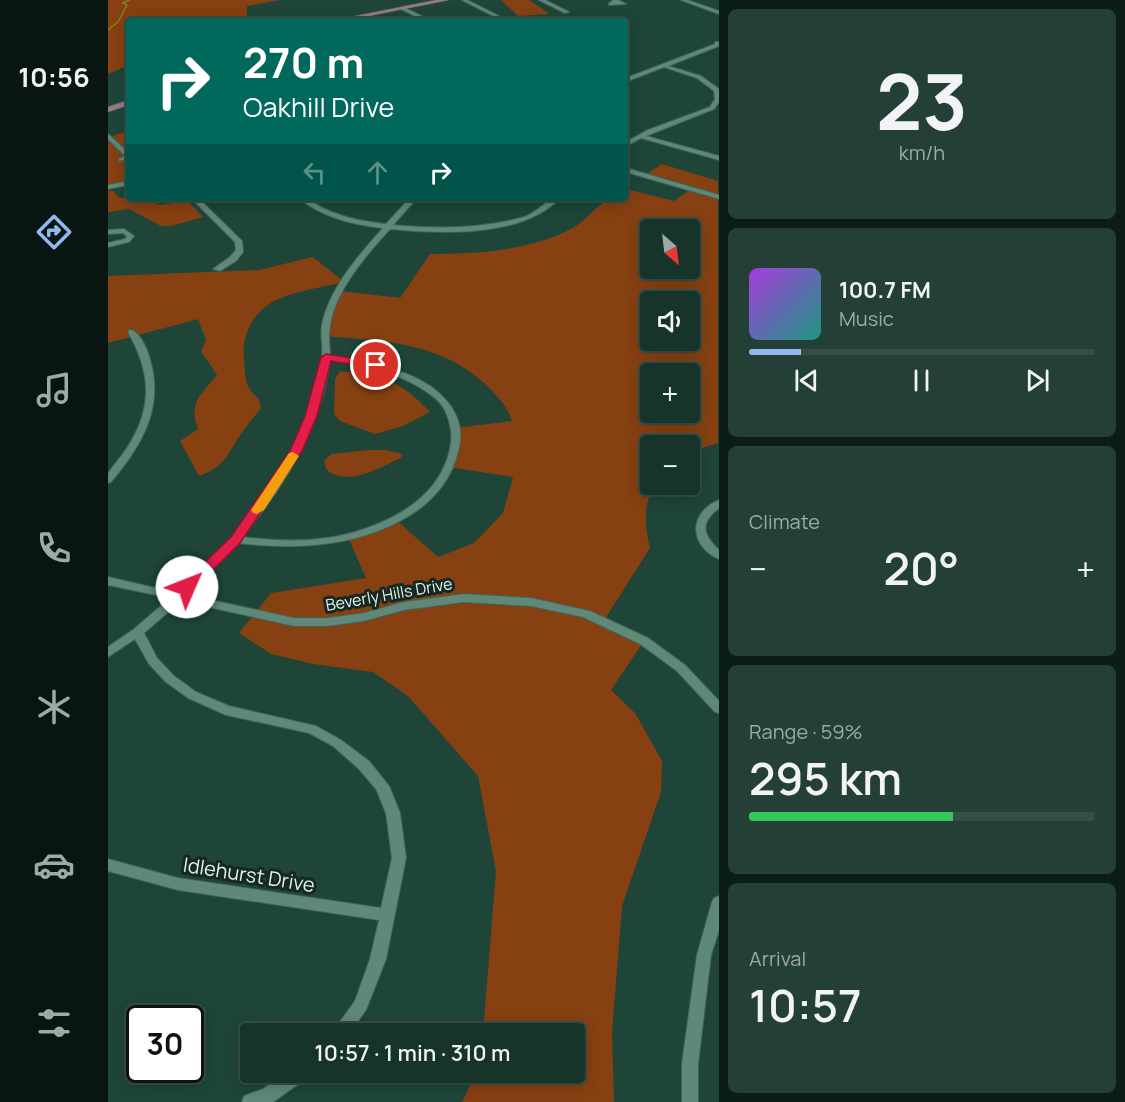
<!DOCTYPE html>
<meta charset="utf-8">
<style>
body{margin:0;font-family:Manrope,sans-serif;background:#233f36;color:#f1f3f6;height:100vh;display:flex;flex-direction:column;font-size:22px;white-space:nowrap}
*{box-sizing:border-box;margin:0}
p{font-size:20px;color:#9eaaa8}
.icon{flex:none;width:33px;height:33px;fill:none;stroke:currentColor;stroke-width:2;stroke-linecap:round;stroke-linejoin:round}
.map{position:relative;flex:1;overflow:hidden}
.side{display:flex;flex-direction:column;gap:9px;padding:9px;background:#0c1d17;width:406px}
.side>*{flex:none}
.banner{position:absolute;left:18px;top:18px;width:502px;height:183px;border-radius:6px;box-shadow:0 3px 15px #0003,0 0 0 2px #354f47;background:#00695c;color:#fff;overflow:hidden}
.needle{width:39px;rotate:152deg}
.buttons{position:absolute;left:532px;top:219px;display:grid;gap:12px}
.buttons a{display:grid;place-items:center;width:60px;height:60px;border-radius:6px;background:#16342a;box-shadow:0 3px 15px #0003,0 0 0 2px #354f47;font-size:30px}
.speed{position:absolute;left:18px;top:1005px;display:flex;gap:12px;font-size:30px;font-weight:700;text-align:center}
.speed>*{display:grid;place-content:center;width:78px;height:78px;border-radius:50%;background:#16342a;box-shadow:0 3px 15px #0003,0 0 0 2px #354f47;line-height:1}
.speed .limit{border:3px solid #111;border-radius:9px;background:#fff;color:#111}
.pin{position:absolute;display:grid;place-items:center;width:51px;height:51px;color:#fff;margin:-26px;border:3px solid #fff;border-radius:50%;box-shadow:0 2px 6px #0007}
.me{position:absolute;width:66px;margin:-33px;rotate:46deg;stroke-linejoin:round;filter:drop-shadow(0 0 4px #0008)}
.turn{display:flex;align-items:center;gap:21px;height:126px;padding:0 18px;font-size:27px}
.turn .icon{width:78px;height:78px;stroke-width:2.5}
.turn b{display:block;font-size:42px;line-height:51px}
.lanes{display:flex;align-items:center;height:57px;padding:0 18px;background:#0003;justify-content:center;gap:30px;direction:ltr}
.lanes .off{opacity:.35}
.big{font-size:45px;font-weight:600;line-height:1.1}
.side .tile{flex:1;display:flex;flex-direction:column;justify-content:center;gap:9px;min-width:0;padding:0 21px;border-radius:9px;background:#233f36}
.side .dial{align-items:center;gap:0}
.dial b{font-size:78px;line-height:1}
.song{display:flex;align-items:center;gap:18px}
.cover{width:72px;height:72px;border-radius:9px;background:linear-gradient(135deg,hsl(280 70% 55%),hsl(170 70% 35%))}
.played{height:6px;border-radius:3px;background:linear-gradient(90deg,#90b9f0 15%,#354f47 15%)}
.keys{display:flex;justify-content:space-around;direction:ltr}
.heat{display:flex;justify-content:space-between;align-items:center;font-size:33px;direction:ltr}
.charge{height:9px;border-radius:4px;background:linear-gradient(90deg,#34c759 59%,#354f47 0)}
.trip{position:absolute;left:132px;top:1023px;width:345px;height:60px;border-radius:6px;background:#16342a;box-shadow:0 3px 15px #0003,0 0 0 2px #354f47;font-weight:600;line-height:60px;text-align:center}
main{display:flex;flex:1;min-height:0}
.tabs{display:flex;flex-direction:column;width:108px;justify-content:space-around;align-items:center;background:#091511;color:#9eaaa8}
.tabs .icon{width:42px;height:42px}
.tabs .selected{color:#90b9f0}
.tabs b{font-size:27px;color:#f1f3f6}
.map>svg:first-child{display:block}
.green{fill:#864012;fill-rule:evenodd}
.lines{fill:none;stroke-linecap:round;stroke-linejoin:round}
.stream{stroke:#818122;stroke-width:1.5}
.minor-casing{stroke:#3f6358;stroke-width:2}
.primary-casing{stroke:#3f6358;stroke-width:1}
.minor{fill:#5f8879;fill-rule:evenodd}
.primary{fill:#99788a;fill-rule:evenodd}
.route{fill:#e11d48;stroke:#92132f;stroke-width:1.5}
.slow{fill:#f59e0b}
.labels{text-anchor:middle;stroke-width:6;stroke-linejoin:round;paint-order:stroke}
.street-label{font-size:16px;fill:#def4eb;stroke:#172721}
.near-street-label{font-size:20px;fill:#def4eb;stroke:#172721}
</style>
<main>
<nav class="tabs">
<b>10:56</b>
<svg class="icon selected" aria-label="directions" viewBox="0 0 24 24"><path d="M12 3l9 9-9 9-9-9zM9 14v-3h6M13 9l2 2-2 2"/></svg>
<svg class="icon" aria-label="music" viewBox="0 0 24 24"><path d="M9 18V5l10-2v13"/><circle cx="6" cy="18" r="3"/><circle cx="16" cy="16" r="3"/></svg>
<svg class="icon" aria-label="phone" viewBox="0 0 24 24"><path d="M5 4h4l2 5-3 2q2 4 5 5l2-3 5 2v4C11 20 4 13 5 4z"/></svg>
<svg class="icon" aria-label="climate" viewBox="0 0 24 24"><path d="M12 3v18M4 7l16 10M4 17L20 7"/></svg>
<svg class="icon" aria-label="car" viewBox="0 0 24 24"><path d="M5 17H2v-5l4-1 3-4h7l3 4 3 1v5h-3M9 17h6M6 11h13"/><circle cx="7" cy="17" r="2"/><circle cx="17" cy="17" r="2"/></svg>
<svg class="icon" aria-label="filters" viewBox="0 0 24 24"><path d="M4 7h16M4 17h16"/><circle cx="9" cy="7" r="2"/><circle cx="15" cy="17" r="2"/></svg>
</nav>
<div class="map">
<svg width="611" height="1102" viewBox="0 0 611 1102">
<rect width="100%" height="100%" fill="#1e4538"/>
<path class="green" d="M 0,0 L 172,0 L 139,6 L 139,18 L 133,21 L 21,21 L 21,65 L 0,74 Z
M 393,0 L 421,0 L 442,14 L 410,16 Z
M 21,130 L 21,183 L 0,187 L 0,138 Z
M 554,164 L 610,181 L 610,443 L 582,452 L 582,446 L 543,446 L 543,484 L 548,485 C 534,502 537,528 542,548 L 495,622 L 536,641 L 503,690 L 527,713 L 554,761 L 553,792 L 514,906 L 504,1033 L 506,1102 L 354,1102 L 368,1073 L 466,1072 L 466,1034 L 375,1033 L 388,871 L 370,776 L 300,696 L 265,672 L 205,664 L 163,654 L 131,633 L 163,593 L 258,578 L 240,537 L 287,519 L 330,557 L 366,543 L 395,513 L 405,477 L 341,467 L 347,428 L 404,421 C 399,405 389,396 377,384 C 332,342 276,341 218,336 L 217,326 L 233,291 L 292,298 L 322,254 C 368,254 421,251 463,229 C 486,217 487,198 518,198 L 518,189 L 566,201 L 583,189 L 537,175 ZM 543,230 L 582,230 L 582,268 L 543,268 ZM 543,302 L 582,302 L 582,340 L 543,340 ZM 543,374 L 582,374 L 582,412 L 543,412 Z
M 0,190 L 5,191 L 12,198 L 33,198 L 52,205 L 80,201 L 95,217 L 63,226 L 53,226 L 21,209 L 0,212 Z
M 205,257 L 236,282 C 193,293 145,292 136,345 C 135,352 137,381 140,386 C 145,397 151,394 153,408 C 146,417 139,425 133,434 C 118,456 118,466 91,476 L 72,441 L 90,429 C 80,402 93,395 109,375 L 93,351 L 98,340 L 90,319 L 0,343 L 0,276 L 151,270 Z
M 232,371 C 275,375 293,381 322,412 L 295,426 L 267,434 L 232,421 L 226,414 L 227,379 Z
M 260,450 L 278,450 L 294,454 L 293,458 C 272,467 248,483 225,474 C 218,471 216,466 217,459 L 224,454 Z"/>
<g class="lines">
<path class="stream" d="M 0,30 L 10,22 L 19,5 L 15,3 L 21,0"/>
<defs>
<path id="minor" d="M 354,0 L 359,0 L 401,21 L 395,21 Z
M 431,0 L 437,0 L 461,12 L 457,13 Z
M 504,0 L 510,0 L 518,4 L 501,5 L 501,3 L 505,1 Z
M 573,0 L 579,0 L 611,11 L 611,14 Z
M 295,7 L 322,20 L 322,21 L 317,21 L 293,9 Z
M 607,42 L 611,42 L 611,46 L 560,66 L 593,76 L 611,89 L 611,102 L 606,109 L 538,136 L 611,156 L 611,160 L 533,138 L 518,146 L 518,142 L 540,130 L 602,107 L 607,99 L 606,91 L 589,78 L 556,67 L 520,81 L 518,81 L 518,78 L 607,44 Z
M 0,134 L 21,153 L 21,158 L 11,161 L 11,159 L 17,156 L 0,139 Z
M 518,168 L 611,195 L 611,199 L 518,172 Z
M 21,181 L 21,185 L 0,189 L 0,185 Z
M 83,198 L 90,198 L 134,241 L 135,252 L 128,261 L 112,271 L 105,269 L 122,257 L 128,250 L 127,242 Z
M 191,198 C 202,198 207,205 217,209 C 236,218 258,222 278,224 L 302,198 L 309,198 L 285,225 C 328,229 374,229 416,217 C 429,213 439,198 452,198 C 414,238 333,234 282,229 C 259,254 226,292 222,327 C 220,336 222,346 222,355 C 257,361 311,370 336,398 C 351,414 356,431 350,452 C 341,488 315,511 282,526 C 233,548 181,549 129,543 L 80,595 L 186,618 L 219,618 L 256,613 L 296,602 L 356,594 L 423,598 L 482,611 L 540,638 L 577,665 L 611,701 L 611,713 L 607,712 L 569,671 L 532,644 L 475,617 L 423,606 L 356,602 L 296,610 L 256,621 L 219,626 L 186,626 L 73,601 L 36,633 L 49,658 L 66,676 L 88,692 L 121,706 L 208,726 L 233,740 L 261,761 L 281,786 L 292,813 L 298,858 L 278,959 L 258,1010 L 241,1034 L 223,1034 L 247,1001 L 262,959 L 271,920 L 70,890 L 0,871 L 0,859 L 70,878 L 273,908 L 284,858 L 278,813 L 268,789 L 251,769 L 225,746 L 201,733 L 118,715 L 80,698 L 58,682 L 41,664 L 27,639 L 0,657 L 0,647 L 26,629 L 62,598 L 0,585 L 0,577 L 69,593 C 124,542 177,481 201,409 C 207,392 213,374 214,356 C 215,345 212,334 214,324 C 222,287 251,255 275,228 C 246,225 213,217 191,198 ZM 222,360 C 258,366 299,374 328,399 C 338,408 341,419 343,431 C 344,439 343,445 341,453 C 330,494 294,516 256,529 C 217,543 174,542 134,537 C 176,487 214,427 222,360 Z
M 16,229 L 26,236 L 21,242 L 0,247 L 0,243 L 17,239 L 19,236 L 15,233 L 0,234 L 0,230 Z
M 21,330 L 24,330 C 32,334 38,347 41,356 C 57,406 35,444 3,482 L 0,483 C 0,482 0,474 0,474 C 3,468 13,457 17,451 C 45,410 44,374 20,332 Z
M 611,500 L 611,508 C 592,523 594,534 611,550 L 611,559 C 581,546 580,513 611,500 Z
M 611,896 L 611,930 L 603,955 L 590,1064 L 590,1102 L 574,1102 L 574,1064 L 589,955 L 604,902 L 606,898 Z
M 179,1072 L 201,1072 L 199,1078 L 165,1102 L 134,1102 L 136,1096 L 155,1089 Z"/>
<path id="primary" d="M 328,0 L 341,0 L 236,21 L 222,21 Z
M 21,100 L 21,105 L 0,112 L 0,107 Z"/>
</defs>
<use href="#minor" class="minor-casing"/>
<use href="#primary" class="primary-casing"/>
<use href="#minor" class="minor"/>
<use href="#primary" class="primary"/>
</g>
<path class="route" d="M 218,354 L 268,362 L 274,365 L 268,368 L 223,361 L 209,416 L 194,451 L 132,543 L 84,591 L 74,591 L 72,587 L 74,584 L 123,537 L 182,451 L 197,416 L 213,357 Z"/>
<path class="slow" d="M 185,452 L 191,456 L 156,510 L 149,514 L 145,513 L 143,510 L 181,453 Z"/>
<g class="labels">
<g class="street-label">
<text transform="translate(281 594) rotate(-10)" y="6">Beverly Hills Drive</text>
</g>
<g class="near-street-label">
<text transform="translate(141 875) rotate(9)" y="7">Idlehurst Drive</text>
</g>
</g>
</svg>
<div class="buttons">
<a><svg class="needle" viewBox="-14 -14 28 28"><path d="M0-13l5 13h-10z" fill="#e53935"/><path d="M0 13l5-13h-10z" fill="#9eaaa8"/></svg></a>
<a><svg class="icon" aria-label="sound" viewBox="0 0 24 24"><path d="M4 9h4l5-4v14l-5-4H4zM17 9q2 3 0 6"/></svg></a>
<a>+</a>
<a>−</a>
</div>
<div class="speed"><div class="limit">30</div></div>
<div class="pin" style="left:268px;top:365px;background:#d93025"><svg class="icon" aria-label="arrive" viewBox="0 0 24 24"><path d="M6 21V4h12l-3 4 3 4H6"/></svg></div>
<svg class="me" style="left:79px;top:587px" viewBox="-20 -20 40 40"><circle r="19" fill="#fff"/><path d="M0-13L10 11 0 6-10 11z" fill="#e11d48"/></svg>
<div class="trip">10:57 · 1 min · 310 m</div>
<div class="banner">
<div class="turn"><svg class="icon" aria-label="right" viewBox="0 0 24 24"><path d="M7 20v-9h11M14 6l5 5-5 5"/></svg><div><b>270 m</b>Oakhill Drive</div></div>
<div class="lanes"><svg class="icon off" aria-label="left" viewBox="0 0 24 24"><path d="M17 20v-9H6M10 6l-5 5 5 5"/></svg><svg class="icon off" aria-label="ahead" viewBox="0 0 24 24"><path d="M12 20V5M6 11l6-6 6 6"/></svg><svg class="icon" aria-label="right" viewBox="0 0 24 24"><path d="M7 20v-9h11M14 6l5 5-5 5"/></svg></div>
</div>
</div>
<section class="side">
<div class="tile dial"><b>23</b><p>km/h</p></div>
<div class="tile">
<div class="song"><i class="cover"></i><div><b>100.7 FM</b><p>Music</p></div></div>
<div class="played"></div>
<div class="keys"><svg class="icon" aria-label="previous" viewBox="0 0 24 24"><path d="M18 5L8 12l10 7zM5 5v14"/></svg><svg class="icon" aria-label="pause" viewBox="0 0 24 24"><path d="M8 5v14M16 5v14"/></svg><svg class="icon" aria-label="next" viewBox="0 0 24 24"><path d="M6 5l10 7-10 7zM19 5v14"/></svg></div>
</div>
<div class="tile"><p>Climate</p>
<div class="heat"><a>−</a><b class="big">20°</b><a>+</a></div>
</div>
<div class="tile"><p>Range · 59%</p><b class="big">295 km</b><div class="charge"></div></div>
<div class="tile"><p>Arrival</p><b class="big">10:57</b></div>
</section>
</main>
